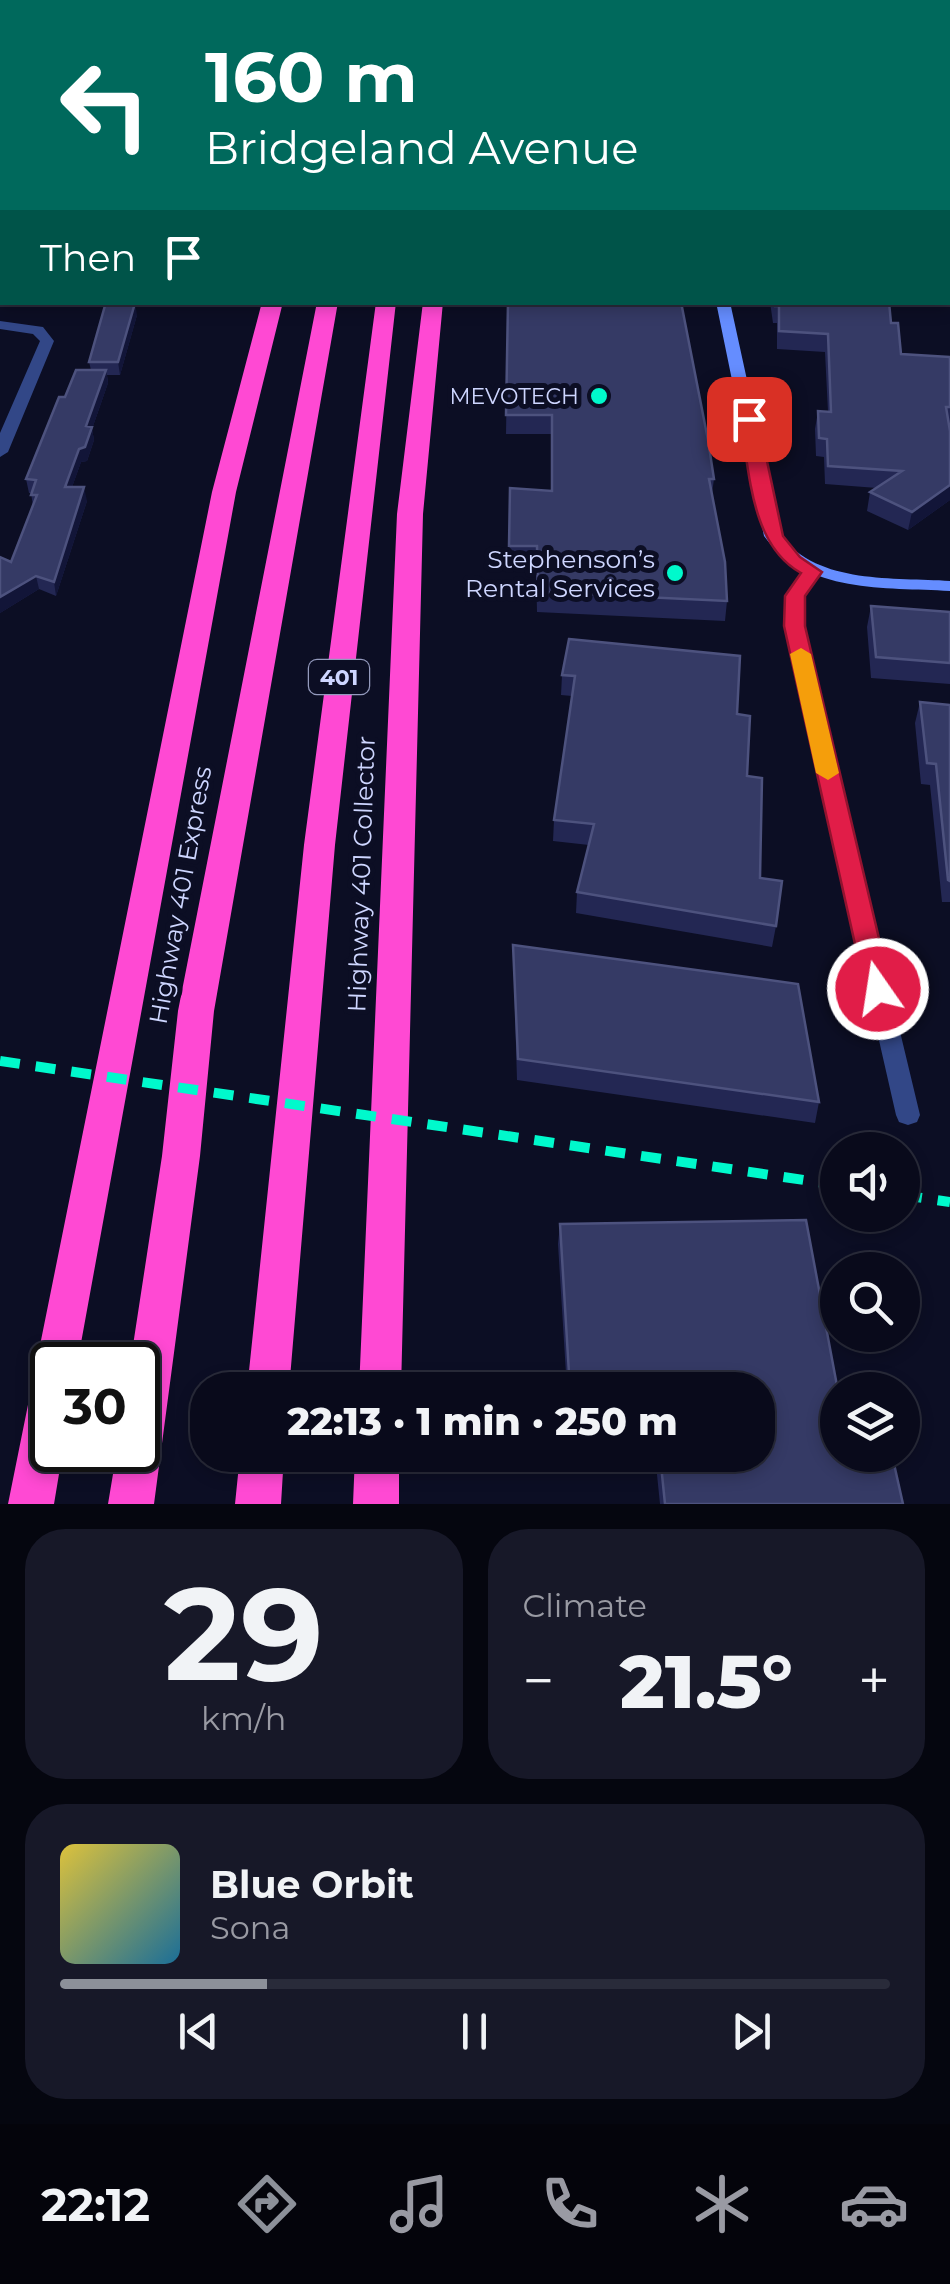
<!DOCTYPE html>
<meta charset="utf-8">
<style>
body{margin:0;font-family:Montserrat,sans-serif;background:#171828;color:#f1f3f6;height:100vh;display:flex;flex-direction:column;font-size:38px;white-space:nowrap}
*{box-sizing:border-box;margin:0}
p{font-size:32px;color:#999aa3}
.icon{flex:none;width:55px;height:55px;fill:none;stroke:currentColor;stroke-width:2;stroke-linecap:round;stroke-linejoin:round}
.map{position:relative;height:1504px;overflow:hidden}
.side{display:flex;flex-direction:column;gap:25px;padding:25px;background:#05060f;flex:1}
.side>*{flex:none}
.hud{position:absolute;left:0px;top:0px;width:950px;height:305px;box-shadow:0 5px 15px #0003,0 0 0 2px #292b3a;background:#00695c;color:#fff;overflow:hidden}
.buttons{position:absolute;left:820px;top:1132px;display:grid;gap:20px}
.buttons a{display:grid;place-items:center;width:100px;height:100px;border-radius:50%;background:#090a1b;box-shadow:0 5px 15px #0003,0 0 0 2px #292b3a;font-size:50px}
.speed{position:absolute;left:30px;top:1342px;display:flex;gap:20px;font-size:50px;font-weight:700;text-align:center}
.speed>*{display:grid;place-content:center;width:130px;height:130px;border-radius:50%;background:#090a1b;box-shadow:0 5px 15px #0003,0 0 0 2px #292b3a;line-height:1}
.speed .limit{border:5px solid #111;border-radius:15px;background:#fff;color:#111}
.pin{position:absolute;display:grid;place-items:center;width:85px;height:85px;color:#fff;margin:-42px;border-radius:20px;box-shadow:0 5px 15px #0006}
.me{position:absolute;width:110px;margin:-55px;rotate:347deg;stroke-linejoin:round;filter:drop-shadow(0 0 8px #0008)}
.turn{display:flex;align-items:center;gap:35px;height:210px;padding:0 40px;font-size:45px}
.turn .icon{width:130px;height:130px;stroke-width:2.5}
.turn b{display:block;font-size:70px;line-height:85px}
.then{display:flex;align-items:center;height:95px;padding:0 40px;background:#0003;gap:20px;font-size:38px}
.big{font-size:75px;font-weight:800;line-height:1.1}
.side .widget{flex:1;display:flex;flex-direction:column;justify-content:center;gap:15px;min-width:0;padding:0 35px;border-radius:40px;background:#171828}
.side .dial{align-items:center;gap:0}
.dial b{font-size:130px;line-height:1}
.song{display:flex;align-items:center;gap:30px}
.cover{width:120px;height:120px;border-radius:15px;background:linear-gradient(135deg,hsl(50 70% 55%),hsl(200 70% 35%))}
.played{height:10px;border-radius:5px;background:linear-gradient(90deg,#8c9099 25%,#292b3a 25%)}
.keys{display:flex;justify-content:space-around;direction:ltr}
.heat{display:flex;justify-content:space-between;align-items:center;font-size:55px;direction:ltr}
.side .tiles{flex:1;display:grid;gap:25px;grid-template-columns:1fr 1fr}
.widget:last-child{grid-column:span 2}
.trip{position:absolute;left:190px;top:1372px;width:585px;height:100px;border-radius:40px;background:#090a1b;box-shadow:0 5px 15px #0003,0 0 0 2px #292b3a;font-weight:800;line-height:100px;text-align:center}
.tab-bar{display:flex;height:160px;justify-content:space-around;align-items:center;background:#04040b;color:#999aa3}
.tab-bar .icon{width:70px;height:70px}
.tab-bar .on{color:#8c9099}
.tab-bar b{font-size:45px;color:#f1f3f6}
.map>svg:first-child{display:block}
.lines{fill:none;stroke-linecap:round;stroke-linejoin:round}
.street{fill:#324787;fill-rule:evenodd}
.secondary{fill:#658dff;fill-rule:evenodd}
.highway{fill:#ff49d3;fill-rule:evenodd}
.rail{stroke:#00f9cc;stroke-width:10;stroke-dasharray:20 16;stroke-linecap:butt}
.wall{fill:#232753}
.shaded-wall{fill:#121538}
.building{fill:#353a65;stroke:#4d527e;stroke-width:2.5}
.route{fill:#e11d48;stroke:#92132f;stroke-width:2.5}
.slow{fill:#f59e0b}
.poi-dot{fill:#00f9cc;stroke:#0c0e24;stroke-width:4}
.labels{text-anchor:middle;stroke-width:10;stroke-linejoin:round;paint-order:stroke}
.far-poi-label{font-size:22px;fill:#ced6ff;stroke:#0c0e24;text-anchor:end}
.shield{fill:#0c0e24;stroke:#949abd;stroke-width:2.5}
.shield-label{font-size:22px;font-weight:bold;fill:#ced6ff}
.poi-label{font-size:25px;fill:#ced6ff;stroke:#0c0e24;text-anchor:end}
.street-label{font-size:25px;fill:#ced6ff;stroke:#0c0e24}
</style>
<div class="map">
<svg width="950" height="1504" viewBox="0 0 950 1504">
<rect width="100%" height="100%" fill="#0c0e24"/>
<g class="lines">
<path class="street" d="M 2,3 L 2,11 L 0,12 L 0,4 Z
M 0,321 L 43,327 L 54,341 L 8,452 L 0,457 L 0,433 L 40,341 L 33,334 L 0,329 Z
M 812,566 L 821,571 L 804,597 L 803,627 L 920,1115 L 917,1122 L 908,1125 L 899,1122 L 896,1115 L 785,627 L 786,597 L 806,567 Z"/>
<path class="secondary" d="M 656,0 L 666,0 L 666,2 L 656,2 Z
M 716,302 L 730,302 L 781,536 C 819,585 894,577 950,581 L 950,591 C 885,587 806,594 764,536 Z"/>
<path class="highway" d="M 383,0 L 397,0 L 397,2 L 383,2 Z
M 421,0 L 435,0 L 435,2 L 421,2 Z
M 262,302 L 283,302 L 236,492 L 77,1365 L 52,1365 L 52,1450 L 63,1450 L 54,1504 L 8,1504 L 212,492 Z
M 317,302 L 338,302 L 214,1011 L 200,1156 L 154,1504 L 108,1504 L 117,1450 L 138,1450 L 138,1365 L 130,1365 L 162,1156 L 178,1011 Z
M 376,302 L 396,302 L 335,845 L 289,1390 L 247,1390 L 304,845 Z
M 423,302 L 443,302 L 423,514 L 401,1390 L 359,1390 L 397,514 Z
M 240,1455 L 284,1455 L 281,1504 L 235,1504 Z
M 355,1455 L 399,1455 L 399,1504 L 353,1504 Z"/>
<path class="rail" d="M 0,1061 L 838,1185
M 902,1195 L 950,1202"/>
</g>
<path class="wall" d="M 948,144 L 950,144 L 950,188 L 948,187 Z
M 508,302 L 714,479 L 712,493 L 727,601 L 725,621 L 537,612 L 536,566 L 509,566 L 510,488 L 551,491 L 551,434 L 506,434 Z
M 770,302 L 889,302 L 891,323 L 901,354 L 950,357 L 950,500 L 908,530 L 867,511 L 870,492 L 877,488 L 825,484 L 824,457 L 816,456 L 815,429 L 818,411 L 828,412 L 825,352 L 777,349 L 777,323 L 773,323 Z
M 137,315 L 120,375 L 107,375 L 108,383 L 92,429 L 94,440 L 87,461 L 81,462 L 72,487 L 87,501 L 56,596 L 39,589 L 0,613 L 11,562 L 33,506 L 31,493 L 29,493 L 26,479 L 65,397 L 91,370 L 89,362 Z
M 871,606 L 950,612 L 950,684 L 871,678 L 867,627 Z
M 569,639 L 737,714 L 747,776 L 760,878 L 776,926 L 772,947 L 576,913 L 577,892 L 589,845 L 553,841 L 554,820 L 572,696 L 561,695 L 562,675 Z
M 920,702 L 950,705 L 950,902 L 942,902 L 930,785 L 921,784 L 915,723 Z
M 513,945 L 819,1102 L 815,1123 L 517,1080 Z
M 560,1224 L 838,1455 L 903,1504 L 660,1504 L 655,1455 L 758,1455 L 758,1390 L 567,1390 L 558,1244 Z"/>
<path class="shaded-wall" d="M 135,303 L 137,315 L 120,375 L 118,362 Z
M 106,370 L 108,383 L 92,429 L 94,440 L 87,461 L 81,462 L 67,501 L 65,487 Z
M 950,485 L 950,500 L 908,530 L 912,512 Z
M 84,487 L 87,501 L 56,596 L 54,582 Z
M 36,576 L 39,589 L 0,613 L 0,597 Z"/>
<path class="building" d="M 30,0 L 61,0 L 60,2 L 28,2 Z
M 119,0 L 148,0 L 147,2 L 118,2 Z
M 206,0 L 249,0 L 248,2 L 205,2 Z
M 551,0 L 609,0 L 610,2 L 551,2 Z
M 697,0 L 928,0 L 929,2 L 696,2 Z
M 948,8 L 950,8 L 950,76 L 948,75 Z
M 2,41 L 2,80 L 0,80 L 0,45 Z
M 0,91 L 2,91 L 2,110 L 0,110 Z
M 948,144 L 950,144 L 950,172 L 948,171 Z
M 106,302 L 135,303 L 118,362 L 89,362 Z
M 508,302 L 681,302 L 708,440 L 714,479 L 709,479 L 725,562 L 727,601 L 538,592 L 537,546 L 509,546 L 510,488 L 552,491 L 552,415 L 506,415 Z
M 774,302 L 889,302 L 891,323 L 898,323 L 901,354 L 950,357 L 950,407 L 946,407 L 950,431 L 950,485 L 912,512 L 870,492 L 902,471 L 828,466 L 827,439 L 819,438 L 818,411 L 831,412 L 828,334 L 779,331 L 779,306 L 775,306 Z
M 76,370 L 106,370 L 86,426 L 92,427 L 85,447 L 79,449 L 65,487 L 84,487 L 54,582 L 36,576 L 0,597 L 0,557 L 11,562 L 37,495 L 31,495 L 36,480 L 26,479 L 59,397 L 65,397 Z
M 871,606 L 950,612 L 950,663 L 876,657 Z
M 569,639 L 740,656 L 737,714 L 750,716 L 747,776 L 762,778 L 760,878 L 782,881 L 776,926 L 577,892 L 594,824 L 554,820 L 575,676 L 562,675 Z
M 920,702 L 950,705 L 950,881 L 948,880 L 936,764 L 927,763 Z
M 513,945 L 798,984 L 819,1102 L 518,1059 Z
M 806,1220 L 838,1391 L 838,1455 L 892,1455 L 903,1504 L 665,1504 L 660,1455 L 758,1455 L 758,1390 L 570,1390 L 560,1224 Z"/>
<path class="route" d="M 749,414 L 758,419 L 783,536 L 800,557 L 822,572 L 805,596 L 805,626 L 891,989 L 887,996 L 878,999 L 869,996 L 865,989 L 784,626 L 785,596 L 801,573 C 750,545 750,471 740,419 Z"/>
<path class="slow" d="M 801,648 L 811,654 L 839,773 L 828,780 L 816,773 L 790,654 Z"/>
<g class="poi-dot">
<circle cx="599" cy="396" r="10"/>
<circle cx="675" cy="573" r="10"/>
</g>
<g class="labels">
<g class="far-poi-label">
<text x="579" y="404">MEVOTECH</text>
</g>
<rect class="shield" x="309" y="660" width="60" height="34" rx="8"/>
<g class="shield-label">
<text x="339" y="685">401</text>
</g>
<g class="poi-label">
<text x="655" y="568">Stephenson’s<tspan x="655" dy="29">Rental Services</tspan></text>
</g>
<g class="street-label">
<text transform="translate(361 874) rotate(-88)" y="9">Highway 401 Collector</text>
<text transform="translate(180 895) rotate(-80)" y="9">Highway 401 Express</text>
</g>
</g>
</svg>
<div class="buttons">
<a><svg class="icon" aria-label="sound" viewBox="0 0 24 24"><path d="M4 9h4l5-4v14l-5-4H4zM17 9q2 3 0 6"/></svg></a>
<a><svg class="icon" aria-label="search" viewBox="0 0 24 24"><circle cx="10" cy="10" r="6"/><path d="M15 15l6 6"/></svg></a>
<a><svg class="icon" aria-label="layers" viewBox="0 0 24 24"><path d="M12 4l9 5-9 5-9-5zM3 14l9 5 9-5"/></svg></a>
</div>
<div class="speed"><div class="limit">30</div></div>
<div class="pin" style="left:749px;top:419px;background:#d93025"><svg class="icon" aria-label="arrive" viewBox="0 0 24 24"><path d="M6 21V4h12l-3 4 3 4H6"/></svg></div>
<svg class="me" style="left:878px;top:989px" viewBox="-20 -20 40 40"><circle r="17" fill="#e11d48" stroke="#fff" stroke-width="3"/><path d="M0-11L8 9 0 5-8 9z" fill="#fff"/></svg>
<div class="trip">22:13 · 1 min · 250 m</div>
<div class="hud">
<div class="turn"><svg class="icon" aria-label="left" viewBox="0 0 24 24"><path d="M17 20v-9H6M10 6l-5 5 5 5"/></svg><div><b>160 m</b>Bridgeland Avenue</div></div>
<div class="then">Then<svg class="icon" aria-label="arrive" viewBox="0 0 24 24"><path d="M6 21V4h12l-3 4 3 4H6"/></svg></div>
</div>
</div>
<section class="side">
<div class="tiles">
<div class="widget dial"><b>29</b><p>km/h</p></div>
<div class="widget"><p>Climate</p>
<div class="heat"><a>−</a><b class="big">21.5°</b><a>+</a></div>
</div>
<div class="widget">
<div class="song"><i class="cover"></i><div><b>Blue Orbit</b><p>Sona</p></div></div>
<div class="played"></div>
<div class="keys"><svg class="icon" aria-label="previous" viewBox="0 0 24 24"><path d="M18 5L8 12l10 7zM5 5v14"/></svg><svg class="icon" aria-label="pause" viewBox="0 0 24 24"><path d="M8 5v14M16 5v14"/></svg><svg class="icon" aria-label="next" viewBox="0 0 24 24"><path d="M6 5l10 7-10 7zM19 5v14"/></svg></div>
</div>
</div>
</section>
<nav class="tab-bar">
<b>22:12</b>
<svg class="icon on" aria-label="directions" viewBox="0 0 24 24"><path d="M12 3l9 9-9 9-9-9zM9 14v-3h6M13 9l2 2-2 2"/></svg>
<svg class="icon" aria-label="music" viewBox="0 0 24 24"><path d="M9 18V5l10-2v13"/><circle cx="6" cy="18" r="3"/><circle cx="16" cy="16" r="3"/></svg>
<svg class="icon" aria-label="phone" viewBox="0 0 24 24"><path d="M5 4h4l2 5-3 2q2 4 5 5l2-3 5 2v4C11 20 4 13 5 4z"/></svg>
<svg class="icon" aria-label="climate" viewBox="0 0 24 24"><path d="M12 3v18M4 7l16 10M4 17L20 7"/></svg>
<svg class="icon" aria-label="car" viewBox="0 0 24 24"><path d="M5 17H2v-5l4-1 3-4h7l3 4 3 1v5h-3M9 17h6M6 11h13"/><circle cx="7" cy="17" r="2"/><circle cx="17" cy="17" r="2"/></svg>
</nav>
